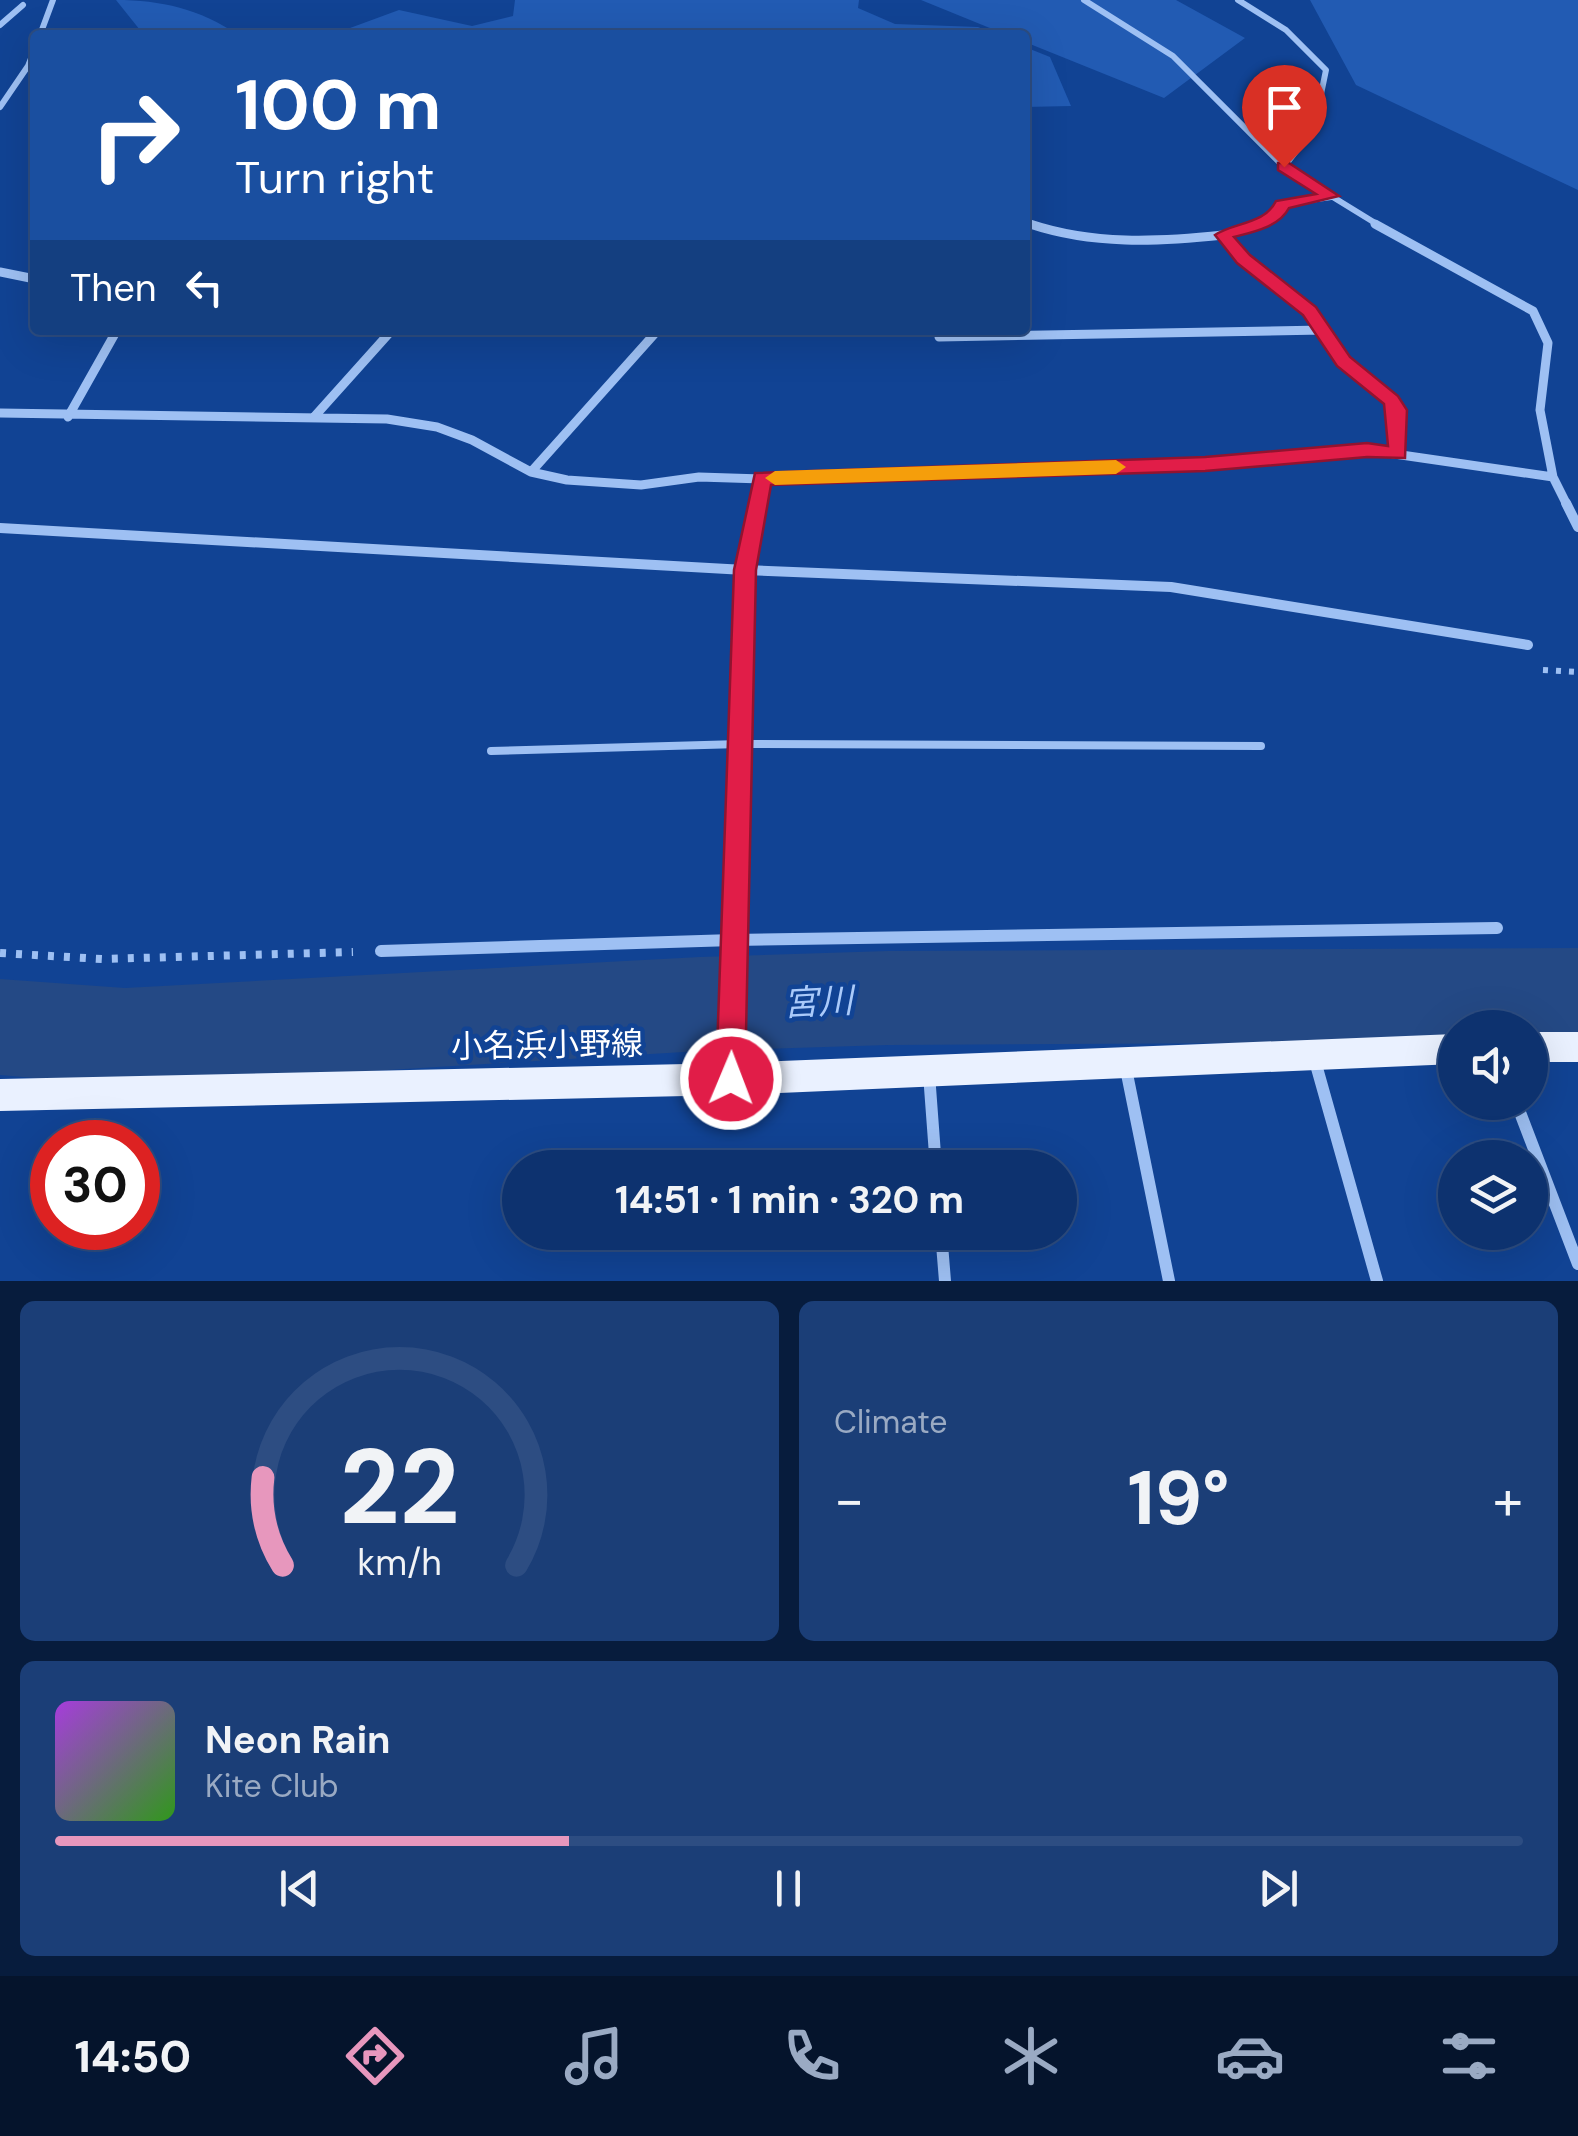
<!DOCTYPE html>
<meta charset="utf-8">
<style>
body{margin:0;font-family:"DM Sans","Noto Sans JP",sans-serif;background:#1b3e77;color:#f1f3f6;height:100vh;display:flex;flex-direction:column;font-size:38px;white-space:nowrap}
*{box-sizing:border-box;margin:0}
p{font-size:32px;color:#9aaac3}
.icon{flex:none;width:55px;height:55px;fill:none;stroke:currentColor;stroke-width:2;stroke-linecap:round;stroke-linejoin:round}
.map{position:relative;height:1281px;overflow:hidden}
.sheet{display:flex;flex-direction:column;gap:20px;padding:20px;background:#071c3d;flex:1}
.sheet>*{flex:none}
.top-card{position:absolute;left:30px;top:30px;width:1000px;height:305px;border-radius:10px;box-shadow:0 10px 40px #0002,0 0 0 2px #2d4d82;background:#1a4fa0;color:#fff;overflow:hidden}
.controls{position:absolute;left:1438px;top:1010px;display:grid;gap:20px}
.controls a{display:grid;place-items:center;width:110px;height:110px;border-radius:50%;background:#0d326f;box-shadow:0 10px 40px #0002,0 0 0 2px #2d4d82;font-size:50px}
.speed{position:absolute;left:30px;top:1120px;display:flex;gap:20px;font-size:50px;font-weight:700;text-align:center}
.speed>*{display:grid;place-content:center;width:130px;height:130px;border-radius:50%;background:#0d326f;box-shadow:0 10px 40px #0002,0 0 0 2px #2d4d82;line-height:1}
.speed .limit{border:15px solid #d22;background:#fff;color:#111}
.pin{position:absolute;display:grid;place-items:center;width:85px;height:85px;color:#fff;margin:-102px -42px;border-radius:50% 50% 50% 0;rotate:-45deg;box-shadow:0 0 10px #0007}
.pin .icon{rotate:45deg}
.me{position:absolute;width:110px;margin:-55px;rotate:1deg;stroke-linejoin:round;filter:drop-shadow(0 0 8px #0008)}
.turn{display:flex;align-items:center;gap:35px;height:210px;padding:0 40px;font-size:45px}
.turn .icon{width:130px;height:130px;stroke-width:2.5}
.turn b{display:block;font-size:70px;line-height:85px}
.then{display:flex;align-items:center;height:95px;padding:0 40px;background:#0003;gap:20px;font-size:38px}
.big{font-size:75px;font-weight:700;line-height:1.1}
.sheet .tile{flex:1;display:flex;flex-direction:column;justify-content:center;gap:15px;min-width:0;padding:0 35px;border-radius:15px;background:#1b3e77}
.sheet .dial{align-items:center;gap:0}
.dial svg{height:260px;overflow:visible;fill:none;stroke:#2d4d82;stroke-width:7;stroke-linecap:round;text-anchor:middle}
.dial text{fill:#f1f3f6;stroke:none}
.song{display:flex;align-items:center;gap:30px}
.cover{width:120px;height:120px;border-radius:15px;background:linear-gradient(135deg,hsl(280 70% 55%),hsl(110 70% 35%))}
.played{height:10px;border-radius:5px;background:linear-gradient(90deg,#e797bd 35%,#2d4d82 35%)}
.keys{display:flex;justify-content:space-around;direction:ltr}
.heat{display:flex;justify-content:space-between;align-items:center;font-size:55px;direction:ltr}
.sheet .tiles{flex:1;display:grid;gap:20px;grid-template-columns:1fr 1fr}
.tile:last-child{grid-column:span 2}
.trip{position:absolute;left:502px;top:1150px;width:575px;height:100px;border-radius:50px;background:#0d326f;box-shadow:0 10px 40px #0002,0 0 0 2px #2d4d82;font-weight:700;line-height:100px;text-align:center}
.tabs{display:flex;height:160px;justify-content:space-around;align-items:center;background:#05142c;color:#9aaac3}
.tabs .icon{width:70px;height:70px}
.tabs .selected{color:#e797bd}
.tabs b{font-size:45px;color:#f1f3f6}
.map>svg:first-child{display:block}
.green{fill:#225bb3}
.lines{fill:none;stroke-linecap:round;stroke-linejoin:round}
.river{fill:#244985;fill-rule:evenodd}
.path-far1{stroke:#9ec0f3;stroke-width:6;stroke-dasharray:5 8;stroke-linecap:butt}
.path{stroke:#9ec0f3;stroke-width:8;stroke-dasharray:6 10;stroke-linecap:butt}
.service{stroke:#9ec0f3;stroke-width:8}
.minor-far3{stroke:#9ec0f3;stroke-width:6}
.minor-far2{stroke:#9ec0f3;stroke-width:9}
.minor-far1{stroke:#9ec0f3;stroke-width:10}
.minor{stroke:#9ec0f3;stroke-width:12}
.primary{fill:#eaf1ff;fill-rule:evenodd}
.route{fill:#e11d48;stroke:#92132f;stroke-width:2.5}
.slow{fill:#f59e0b}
.labels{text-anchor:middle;stroke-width:9;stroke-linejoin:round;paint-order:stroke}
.near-street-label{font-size:32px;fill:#fff;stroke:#114394}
.near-water-label{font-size:35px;font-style:italic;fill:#aacafa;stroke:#114394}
</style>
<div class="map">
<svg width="1578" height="1281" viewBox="0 0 1578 1281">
<rect width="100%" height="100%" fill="#114394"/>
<path class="green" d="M 116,0 C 161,0 200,9 238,35 L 144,35 Z
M 515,0 L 859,0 L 858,8 L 895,24 L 978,27 L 997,35 L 331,35 L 399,10 L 472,26 L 513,16 Z
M 921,0 L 1176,0 L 1245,38 L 1164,98 L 1025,42 L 1025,35 L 1007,35 Z
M 1310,0 L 1578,0 L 1578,190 L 1356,85 Z
M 1025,47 L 1050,57 L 1071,106 L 1025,107 Z"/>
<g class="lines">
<path class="river" d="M 1578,948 L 1578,1042 L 1530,1042 L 1530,1028 L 1455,1028 L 1455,1042 L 888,1045 L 700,1051 L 125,1086 L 0,1075 L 0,979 L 125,988 L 700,957 L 888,951 Z"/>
<path class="path-far1" d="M 1543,670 L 1578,672"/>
<path class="path" d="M 0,953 L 102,959 L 353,952"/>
<path class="service" d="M 491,751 L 740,744 L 1261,746"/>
<path class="minor-far3" d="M 1084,0 L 1173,56 L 1284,167 L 1380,226
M 1238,0 L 1286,30 L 1326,70 L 1314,128 L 1284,167
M 0,25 L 23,5
M 40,35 L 53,0
M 0,107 L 28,66 L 35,48
M 1025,222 L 1037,226
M 1257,226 L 1279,213 L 1282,204 L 1331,197"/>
<path class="minor-far2" d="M 1030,224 C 1093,245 1157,242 1223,235
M 1261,224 L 1223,235 L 1243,259 L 1309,311 L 1343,361 L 1392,400 L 1397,410 L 1398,454
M 1375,224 L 1533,311 L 1548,343 L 1540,410 L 1553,477 L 1567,505
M 0,272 L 35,279
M 939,337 L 1323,330
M 0,413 L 387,419 L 437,427 L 472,440 L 531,472 L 567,480 L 641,485 L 699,477 L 762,479 L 1205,464 L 1367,450 L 1553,477
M 68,417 L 117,330
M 314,417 L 392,330
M 531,472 L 658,330
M 757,505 L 762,479"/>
<path class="minor-far1" d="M 1566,503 L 1578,527
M 0,528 L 745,570 L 1171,587 L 1528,645
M 737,852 L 745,570 L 758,503"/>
<path class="minor" d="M 381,951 L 733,940 L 1497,928
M 1315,1061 L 1377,1281
M 1126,1069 L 1169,1281
M 731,1073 L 737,849
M 929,1074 L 936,1168
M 1516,1102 L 1578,1264
M 941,1232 L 945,1281"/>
<path class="primary" d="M 1530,1032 L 1578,1032 L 1578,1062 L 1530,1062 Z
M 1455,1034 L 1455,1064 L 731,1095 L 0,1111 L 0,1079 L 731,1063 Z"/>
</g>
<path class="route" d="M 1278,163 L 1289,163 L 1339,196 L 1289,208 C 1279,227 1253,232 1234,237 L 1250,255 L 1316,307 L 1350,357 L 1398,396 L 1407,410 L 1405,458 L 1367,457 L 1205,471 L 771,485 L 756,570 L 745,1079 L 741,1089 L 731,1093 L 720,1089 L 716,1079 L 734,570 L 755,473 L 1205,457 L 1367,443 L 1388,446 L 1384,404 L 1337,366 L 1303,315 L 1237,263 L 1215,235 C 1234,222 1264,225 1276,201 L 1316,194 L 1278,170 Z"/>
<path class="slow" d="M 1116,460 L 1126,467 L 1116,474 L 775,485 L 765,478 L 775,471 Z"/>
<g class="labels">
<g class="near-street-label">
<text transform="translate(547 1045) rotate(-1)" y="11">小名浜小野線</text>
</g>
<g class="near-water-label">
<text transform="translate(818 1002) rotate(-3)" y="12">宮川</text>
</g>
</g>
</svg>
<div class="controls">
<a><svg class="icon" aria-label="sound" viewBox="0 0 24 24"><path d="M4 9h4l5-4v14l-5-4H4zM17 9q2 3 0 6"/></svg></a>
<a><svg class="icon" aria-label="layers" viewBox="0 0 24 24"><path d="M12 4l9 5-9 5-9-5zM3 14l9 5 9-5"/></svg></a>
</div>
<div class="speed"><div class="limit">30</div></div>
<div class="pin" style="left:1284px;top:167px;background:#d93025"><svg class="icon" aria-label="arrive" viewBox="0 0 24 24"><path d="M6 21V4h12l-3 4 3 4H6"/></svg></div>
<svg class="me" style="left:731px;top:1079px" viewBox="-20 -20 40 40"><circle r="17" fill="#e11d48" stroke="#fff" stroke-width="3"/><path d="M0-11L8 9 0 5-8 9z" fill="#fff"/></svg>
<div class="trip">14:51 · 1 min · 320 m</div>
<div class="top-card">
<div class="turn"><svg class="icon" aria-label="right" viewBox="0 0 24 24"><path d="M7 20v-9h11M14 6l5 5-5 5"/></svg><div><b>100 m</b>Turn right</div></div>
<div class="then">Then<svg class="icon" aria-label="left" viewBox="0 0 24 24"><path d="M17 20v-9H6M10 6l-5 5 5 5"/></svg></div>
</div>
</div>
<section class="sheet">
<div class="tiles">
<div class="tile dial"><svg viewBox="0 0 100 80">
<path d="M14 69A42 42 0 1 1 86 69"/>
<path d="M14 69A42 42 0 0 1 8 42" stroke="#e797bd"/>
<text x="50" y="56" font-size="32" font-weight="700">22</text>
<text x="50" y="72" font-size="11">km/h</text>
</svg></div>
<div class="tile"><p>Climate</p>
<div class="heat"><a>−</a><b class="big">19°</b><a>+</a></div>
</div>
<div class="tile">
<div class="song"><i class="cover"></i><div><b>Neon Rain</b><p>Kite Club</p></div></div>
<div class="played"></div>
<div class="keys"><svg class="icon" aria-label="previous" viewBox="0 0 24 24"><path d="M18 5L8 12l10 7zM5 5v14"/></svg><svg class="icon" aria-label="pause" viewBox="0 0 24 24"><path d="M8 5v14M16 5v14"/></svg><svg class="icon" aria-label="next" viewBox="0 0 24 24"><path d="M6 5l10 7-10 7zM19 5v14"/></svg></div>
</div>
</div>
</section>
<nav class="tabs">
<b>14:50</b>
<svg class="icon selected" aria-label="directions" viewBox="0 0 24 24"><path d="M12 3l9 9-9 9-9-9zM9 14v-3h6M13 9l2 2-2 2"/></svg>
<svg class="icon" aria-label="music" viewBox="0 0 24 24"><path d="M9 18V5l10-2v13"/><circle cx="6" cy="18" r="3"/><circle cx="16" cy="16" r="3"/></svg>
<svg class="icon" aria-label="phone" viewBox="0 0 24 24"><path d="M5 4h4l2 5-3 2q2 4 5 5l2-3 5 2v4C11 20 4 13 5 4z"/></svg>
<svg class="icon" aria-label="climate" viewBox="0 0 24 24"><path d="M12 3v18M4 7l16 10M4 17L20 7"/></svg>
<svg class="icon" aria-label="car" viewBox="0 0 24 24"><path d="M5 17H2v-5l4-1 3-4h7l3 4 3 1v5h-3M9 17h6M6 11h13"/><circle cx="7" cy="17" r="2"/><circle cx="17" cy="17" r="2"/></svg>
<svg class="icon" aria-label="filters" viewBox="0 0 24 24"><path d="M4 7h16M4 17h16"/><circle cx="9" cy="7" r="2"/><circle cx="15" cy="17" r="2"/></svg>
</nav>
